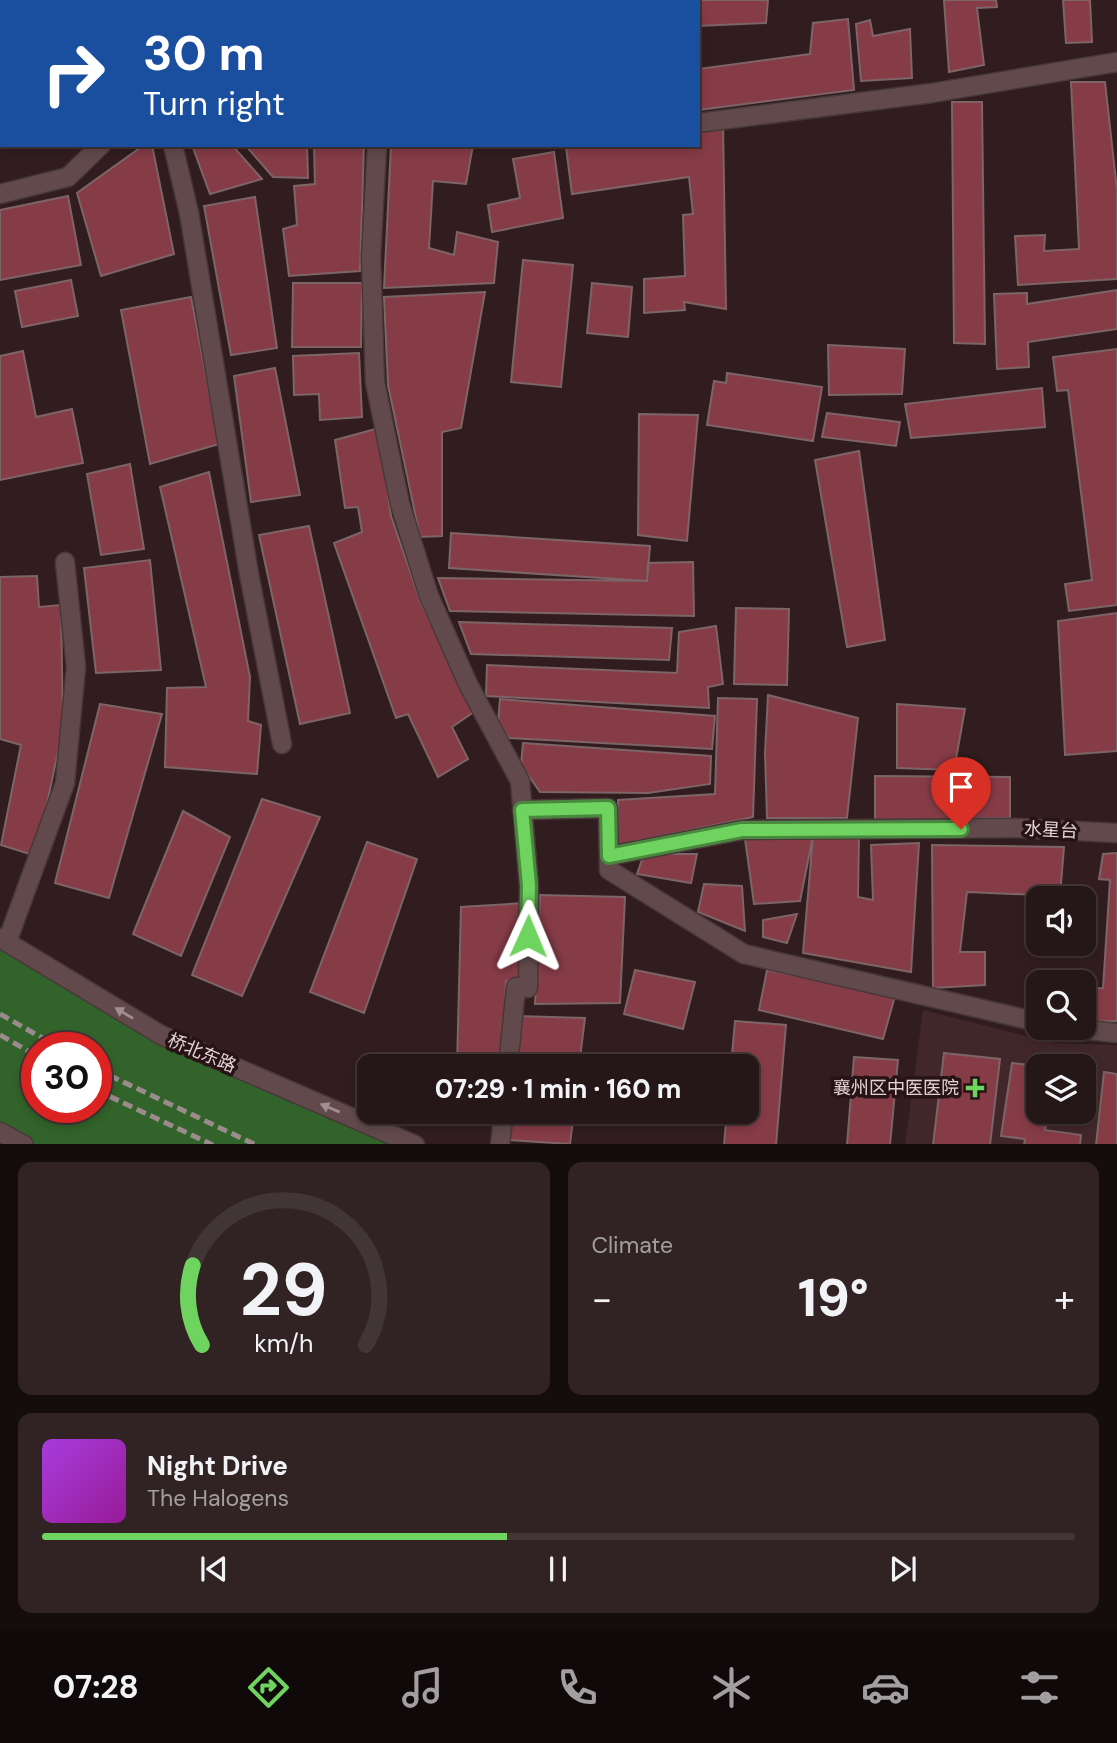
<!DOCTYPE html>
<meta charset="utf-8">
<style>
body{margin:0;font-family:"DM Sans","Noto Sans SC",sans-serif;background:#312324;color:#f1f3f6;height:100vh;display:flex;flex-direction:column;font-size:26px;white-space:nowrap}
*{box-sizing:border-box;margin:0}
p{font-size:23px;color:#a39fa1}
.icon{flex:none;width:38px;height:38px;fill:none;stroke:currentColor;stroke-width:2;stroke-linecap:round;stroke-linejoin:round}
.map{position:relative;height:1144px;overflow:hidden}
.side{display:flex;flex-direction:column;gap:18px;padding:18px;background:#140c0d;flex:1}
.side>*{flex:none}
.banner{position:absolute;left:0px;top:0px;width:700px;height:147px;box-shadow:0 4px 10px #0003,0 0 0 2px #423536;background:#1a4fa0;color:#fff;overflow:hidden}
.controls{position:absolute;left:1026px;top:886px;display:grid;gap:14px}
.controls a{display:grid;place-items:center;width:70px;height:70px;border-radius:14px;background:#251617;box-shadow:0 4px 10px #0003,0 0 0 2px #423536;font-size:35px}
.speed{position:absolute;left:21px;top:1032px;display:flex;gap:14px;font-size:35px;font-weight:700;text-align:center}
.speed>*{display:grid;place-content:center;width:91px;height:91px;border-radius:50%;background:#251617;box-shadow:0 4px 10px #0003,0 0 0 2px #423536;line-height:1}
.speed .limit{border:10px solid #d22;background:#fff;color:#111}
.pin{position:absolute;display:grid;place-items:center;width:60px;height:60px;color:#fff;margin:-72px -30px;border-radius:50% 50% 50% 0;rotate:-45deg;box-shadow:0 0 7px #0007}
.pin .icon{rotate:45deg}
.me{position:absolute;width:77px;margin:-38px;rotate:1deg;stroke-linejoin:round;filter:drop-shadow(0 0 5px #0008)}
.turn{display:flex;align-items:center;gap:24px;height:147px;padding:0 28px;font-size:32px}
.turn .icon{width:91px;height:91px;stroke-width:2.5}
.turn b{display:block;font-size:49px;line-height:60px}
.big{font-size:52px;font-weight:800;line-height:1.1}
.side .card{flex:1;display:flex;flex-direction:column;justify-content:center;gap:10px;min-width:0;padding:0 24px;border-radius:14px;background:#312324}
.side .dial{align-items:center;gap:0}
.dial svg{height:182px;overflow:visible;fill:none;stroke:#423536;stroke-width:7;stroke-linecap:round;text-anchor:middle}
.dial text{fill:#f1f3f6;stroke:none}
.song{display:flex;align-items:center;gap:21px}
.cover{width:84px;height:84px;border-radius:10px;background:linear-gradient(135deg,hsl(280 70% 55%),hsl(300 70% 35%))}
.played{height:7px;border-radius:4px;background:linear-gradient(90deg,#6fd35f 45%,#423536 45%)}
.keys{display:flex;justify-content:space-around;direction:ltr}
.heat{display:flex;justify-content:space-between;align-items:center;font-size:38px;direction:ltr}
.side .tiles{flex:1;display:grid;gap:18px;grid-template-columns:1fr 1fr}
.card:last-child{grid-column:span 2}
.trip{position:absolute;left:357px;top:1054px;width:402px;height:70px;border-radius:14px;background:#251617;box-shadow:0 4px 10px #0003,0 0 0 2px #423536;font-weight:800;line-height:70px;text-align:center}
.menu{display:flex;height:112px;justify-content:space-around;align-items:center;background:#0f0909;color:#a39fa1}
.menu .icon{width:49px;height:49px}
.menu .on{color:#6fd35f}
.menu b{font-size:32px;color:#f1f3f6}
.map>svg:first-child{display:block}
.built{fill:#41272a;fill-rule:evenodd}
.forest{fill:#32632a;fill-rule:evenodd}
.building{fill:#863c47;stroke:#7d6467;stroke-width:2}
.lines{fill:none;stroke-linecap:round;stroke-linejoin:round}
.minor-casing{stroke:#48383a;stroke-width:21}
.minor{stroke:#624a4c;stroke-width:18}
.rail{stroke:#9c8b8c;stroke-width:5;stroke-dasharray:10 5;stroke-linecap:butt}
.oneway{fill:#a28e90}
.route-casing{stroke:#48893e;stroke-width:18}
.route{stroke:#6fd35f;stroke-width:12}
.poi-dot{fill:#6fd35f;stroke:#271316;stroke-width:2.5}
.labels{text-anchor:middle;stroke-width:7;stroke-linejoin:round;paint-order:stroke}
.street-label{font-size:18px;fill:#e2d3d4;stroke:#271316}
.poi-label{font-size:18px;fill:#e2d3d4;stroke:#271316;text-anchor:end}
</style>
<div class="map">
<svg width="1117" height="1145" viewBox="0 0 1117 1145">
<rect width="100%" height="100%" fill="#311d1f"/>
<path class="built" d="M 923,1010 L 1054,1043 L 1117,1045 L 1117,1144 L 905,1145 ZM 1038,1066 L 1083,1066 L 1083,1111 L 1038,1111 Z"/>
<path class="forest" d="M 0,938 L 161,1035 L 416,1144 L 23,1144 L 0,1132 ZM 37,1048 L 96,1048 L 96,1108 L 37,1108 Z"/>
<path class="building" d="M 186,0 L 284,0 L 284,2 L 186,2 Z
M 390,0 L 448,0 L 390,2 Z
M 520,0 L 768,0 L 766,23 L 698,26 L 698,2 Z
M 944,0 L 996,0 L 997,7 L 977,8 L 984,65 L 949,72 Z
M 1063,0 L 1090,0 L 1092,42 L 1066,43 Z
M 2,4 L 2,114 L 0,115 L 0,5 Z
M 848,19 L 854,90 L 698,110 L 698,69 L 810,54 L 813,23 Z
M 870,20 L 873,36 L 910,29 L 912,78 L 861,81 L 856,24 Z
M 1071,82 L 1105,82 L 1117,190 L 1117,279 L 1018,285 L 1015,236 L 1045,235 L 1044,251 L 1079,249 Z
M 952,102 L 982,102 L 985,344 L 954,343 Z
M 723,124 L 726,309 L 684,302 L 685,310 L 644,313 L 644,279 L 685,276 L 683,215 L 693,214 L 689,177 L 572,194 L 566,147 L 698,145 L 698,128 Z
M 144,145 L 152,145 L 174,254 L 101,276 L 77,193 Z
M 192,145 L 232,145 L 262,179 L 210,194 Z
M 245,145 L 307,145 L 308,178 L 273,177 Z
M 314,145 L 364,145 L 360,271 L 289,276 L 283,229 L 297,225 L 294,186 L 315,184 Z
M 391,145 L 473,145 L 466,184 L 433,181 L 429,248 L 454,255 L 457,232 L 498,242 L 494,283 L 384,288 Z
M 554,152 L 563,218 L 492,232 L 488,205 L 520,198 L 513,159 Z
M 68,196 L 81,265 L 0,280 L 0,210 Z
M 255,197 L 277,348 L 231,355 L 204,206 Z
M 523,260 L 573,265 L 561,387 L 511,382 Z
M 71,280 L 78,316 L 22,327 L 15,291 Z
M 293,283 L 362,283 L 361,347 L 292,347 Z
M 592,283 L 632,287 L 628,337 L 587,333 Z
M 1117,290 L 1117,329 L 1028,342 L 1029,367 L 997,369 L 994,294 L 1027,293 L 1027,304 Z
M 485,292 L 461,428 L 442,432 L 442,536 L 420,537 L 388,385 L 384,297 Z
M 191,297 L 219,444 L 150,464 L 121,310 Z
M 828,345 L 905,349 L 902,394 L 829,395 Z
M 1117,349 L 1117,605 L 1069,611 L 1065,584 L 1092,580 L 1068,390 L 1057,391 L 1053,357 Z
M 23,351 L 36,417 L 72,409 L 83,463 L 0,480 L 0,356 Z
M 359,353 L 362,417 L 320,420 L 319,394 L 294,395 L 293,356 Z
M 275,368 L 300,495 L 251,502 L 234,376 Z
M 727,373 L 822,387 L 813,441 L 707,425 L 714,381 L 726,383 Z
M 1042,388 L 1045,427 L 911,438 L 905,404 Z
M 827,413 L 900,422 L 896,446 L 822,437 Z
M 639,414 L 698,415 L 687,541 L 638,535 Z
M 379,428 L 391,516 L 421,603 L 474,712 L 452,727 L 468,759 L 438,777 L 408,714 L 396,718 L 334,543 L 362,532 L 358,507 L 345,508 L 335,440 Z
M 859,451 L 885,640 L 847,647 L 815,460 Z
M 130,464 L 144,549 L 101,555 L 87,474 Z
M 209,472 L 250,677 L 248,721 L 261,725 L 257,774 L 165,767 L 167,688 L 206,687 L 160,487 Z
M 309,526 L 350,713 L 300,724 L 259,535 Z
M 451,533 L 650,546 L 647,581 L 449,568 Z
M 150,560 L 161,670 L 96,673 L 84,568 Z
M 693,562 L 694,616 L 450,611 L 438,578 L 647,581 L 648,563 Z
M 37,576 L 39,607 L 61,605 L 63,728 L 36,856 L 1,845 L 21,745 L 0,739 L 0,577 Z
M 736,608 L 789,609 L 787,685 L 734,684 Z
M 1117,613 L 1117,751 L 1065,755 L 1058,621 Z
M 459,622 L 672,628 L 669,660 L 471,654 Z
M 716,626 L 723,684 L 708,687 L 709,708 L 486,696 L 487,665 L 677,673 L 679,632 Z
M 768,695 L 858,718 L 847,818 L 767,818 L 765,753 Z
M 718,698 L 757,699 L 753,817 L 618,845 L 618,800 L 715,794 Z
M 500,699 L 715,716 L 712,749 L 509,738 L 498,722 Z
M 100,704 L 162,714 L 109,898 L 55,883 Z
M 897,704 L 965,709 L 954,770 L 897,768 Z
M 523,743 L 711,756 L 710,784 L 648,793 L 540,792 L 521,765 Z
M 875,776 L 1010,777 L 1010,818 L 875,820 Z
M 262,799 L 320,817 L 242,996 L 192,975 Z
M 183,811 L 230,837 L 181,956 L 133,934 Z
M 813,836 L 859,836 L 858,897 L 873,900 L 871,845 L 919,843 L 911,972 L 803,953 Z
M 813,836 L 800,901 L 754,904 L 745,839 Z
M 367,842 L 417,859 L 364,1013 L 310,992 Z
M 932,845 L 1064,847 L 1060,896 L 967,892 L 960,952 L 985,952 L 985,985 L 933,988 Z
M 1117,853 L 1117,1021 L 1083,1022 L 1083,989 L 1103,988 L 1110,880 L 1099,879 L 1103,854 Z
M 644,854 L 697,854 L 691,883 L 637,874 Z
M 704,884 L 742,886 L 745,931 L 698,912 Z
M 540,895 L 625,897 L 620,1003 L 535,1004 Z
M 524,903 L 525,977 L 506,981 L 502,1066 L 457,1066 L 461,907 Z
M 797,914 L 787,943 L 763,937 L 763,920 Z
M 635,970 L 695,982 L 683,1029 L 624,1014 Z
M 767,970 L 895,996 L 883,1039 L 759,1010 Z
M 516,1016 L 585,1018 L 579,1066 L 513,1066 Z
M 735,1021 L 786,1025 L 776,1145 L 724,1145 L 727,1111 L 747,1111 L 747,1066 L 731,1066 Z
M 944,1053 L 1000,1059 L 990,1145 L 933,1145 Z
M 854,1057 L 898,1060 L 890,1145 L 847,1145 Z
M 1012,1063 L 1038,1066 L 1038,1111 L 1048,1111 L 1045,1130 L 1081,1135 L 1080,1145 L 1024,1145 L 1025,1139 L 1001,1136 Z
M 1104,1072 L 1117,1074 L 1117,1145 L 1096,1145 Z
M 509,1111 L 574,1111 L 570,1144 L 507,1140 Z"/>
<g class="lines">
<defs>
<path id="minor" d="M 372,0 L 372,2
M 698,123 L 932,93 L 1117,62
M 173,145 L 189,213 L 249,574 L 282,744
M 377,145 L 371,257 L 375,382 L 400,504 L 429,596 L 468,684 L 520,781 L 529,885 L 528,988 L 516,987 L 508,1066
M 0,194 L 68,177 L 101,145
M 522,810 L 608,808 L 609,870 L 744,954 L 1038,1022
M 609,856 L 742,830 L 1016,828 L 1117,833
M 0,938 L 161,1035 L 415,1145
M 7,942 L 65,783 L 76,667 L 65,562
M 1059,1027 L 1117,1033
M 0,1132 L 24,1145
M 500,1145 L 504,1111"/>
</defs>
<use href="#minor" class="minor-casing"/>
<use href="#minor" class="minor"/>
<path class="rail" d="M 0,1014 L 60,1048
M 0,1035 L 37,1056
M 96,1069 L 256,1145
M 96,1090 L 213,1145"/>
</g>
<defs><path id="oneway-solid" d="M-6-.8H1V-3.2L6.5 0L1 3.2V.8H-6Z" transform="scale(1.75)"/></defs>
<g class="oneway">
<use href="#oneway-solid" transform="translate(124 1013) rotate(-149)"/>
<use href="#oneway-solid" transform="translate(330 1108) rotate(-157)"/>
</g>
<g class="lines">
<defs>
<path id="route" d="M 528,936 L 529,885 L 522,810 L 608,808 L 609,856 L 742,830 L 961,829"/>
</defs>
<use href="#route" class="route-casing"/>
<use href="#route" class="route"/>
</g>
<path class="poi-dot" d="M971.5 1077.5h7v7h7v7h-7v7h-7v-7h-7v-7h7z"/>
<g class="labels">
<g class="street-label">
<text transform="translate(1051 830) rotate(3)" y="6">水星台</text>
<text transform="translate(202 1053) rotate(23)" y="6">桥北东路</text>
</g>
<g class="poi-label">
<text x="959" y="1094">襄州区中医医院</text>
</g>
</g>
</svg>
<div class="controls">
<a><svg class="icon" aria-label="sound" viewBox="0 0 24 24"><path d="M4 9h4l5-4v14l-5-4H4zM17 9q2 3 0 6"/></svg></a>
<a><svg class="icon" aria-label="search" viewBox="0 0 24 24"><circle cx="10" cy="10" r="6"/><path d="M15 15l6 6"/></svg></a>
<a><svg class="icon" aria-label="layers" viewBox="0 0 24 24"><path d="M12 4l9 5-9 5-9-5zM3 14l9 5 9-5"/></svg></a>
</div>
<div class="speed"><div class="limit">30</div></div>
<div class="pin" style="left:961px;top:829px;background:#d93025"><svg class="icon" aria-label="arrive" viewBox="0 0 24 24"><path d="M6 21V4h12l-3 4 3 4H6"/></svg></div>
<svg class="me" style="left:528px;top:936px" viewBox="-20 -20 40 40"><path d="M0-17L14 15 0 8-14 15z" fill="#6fd35f" stroke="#fff" stroke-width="4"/></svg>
<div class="trip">07:29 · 1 min · 160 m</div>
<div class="banner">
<div class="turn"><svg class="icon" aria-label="right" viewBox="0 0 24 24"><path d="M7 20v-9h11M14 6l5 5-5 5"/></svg><div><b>30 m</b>Turn right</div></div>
</div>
</div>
<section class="side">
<div class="tiles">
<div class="card dial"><svg viewBox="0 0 100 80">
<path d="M14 69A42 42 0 1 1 86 69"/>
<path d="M14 69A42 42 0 0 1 10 34" stroke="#6fd35f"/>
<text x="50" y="56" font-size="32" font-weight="700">29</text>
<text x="50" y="72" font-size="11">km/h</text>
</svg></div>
<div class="card"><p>Climate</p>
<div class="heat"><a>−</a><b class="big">19°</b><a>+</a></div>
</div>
<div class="card">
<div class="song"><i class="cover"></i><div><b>Night Drive</b><p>The Halogens</p></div></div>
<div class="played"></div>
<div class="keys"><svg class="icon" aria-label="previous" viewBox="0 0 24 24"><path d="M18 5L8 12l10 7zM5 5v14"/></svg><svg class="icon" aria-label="pause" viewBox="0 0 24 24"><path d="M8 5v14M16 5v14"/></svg><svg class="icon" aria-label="next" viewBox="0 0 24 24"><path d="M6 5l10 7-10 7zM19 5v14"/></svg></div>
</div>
</div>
</section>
<nav class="menu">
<b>07:28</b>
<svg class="icon on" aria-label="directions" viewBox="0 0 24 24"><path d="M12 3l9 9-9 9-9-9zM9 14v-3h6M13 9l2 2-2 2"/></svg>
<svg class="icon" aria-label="music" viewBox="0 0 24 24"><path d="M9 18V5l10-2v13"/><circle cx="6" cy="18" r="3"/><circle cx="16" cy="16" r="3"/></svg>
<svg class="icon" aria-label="phone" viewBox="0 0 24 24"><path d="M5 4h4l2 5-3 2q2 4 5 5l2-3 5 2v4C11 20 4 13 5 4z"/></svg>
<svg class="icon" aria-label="climate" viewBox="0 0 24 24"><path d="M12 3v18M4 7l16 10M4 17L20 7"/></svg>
<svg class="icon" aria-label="car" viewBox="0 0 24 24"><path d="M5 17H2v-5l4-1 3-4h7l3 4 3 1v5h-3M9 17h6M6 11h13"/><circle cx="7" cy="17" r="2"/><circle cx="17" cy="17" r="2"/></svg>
<svg class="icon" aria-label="filters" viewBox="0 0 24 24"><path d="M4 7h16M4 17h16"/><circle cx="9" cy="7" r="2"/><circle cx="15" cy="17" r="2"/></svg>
</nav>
